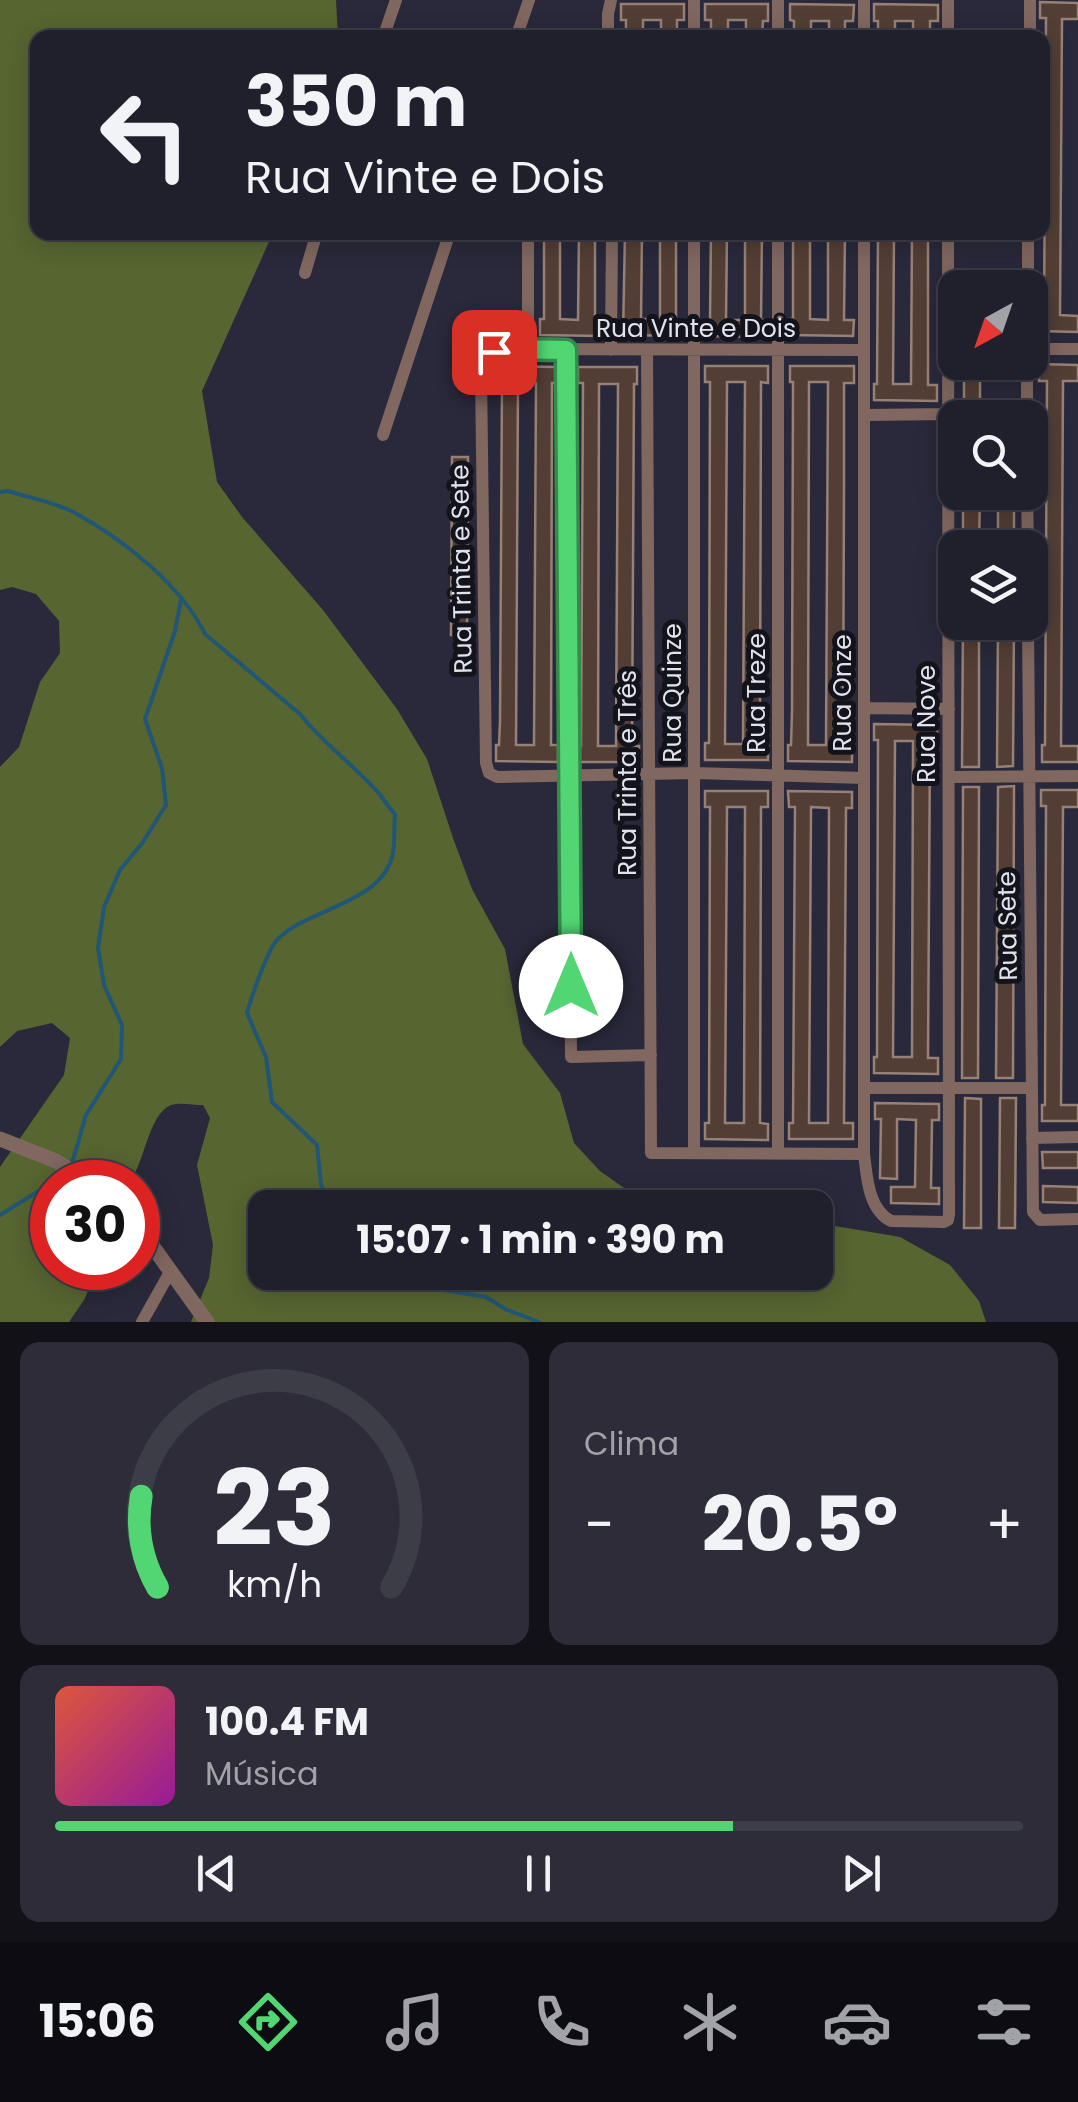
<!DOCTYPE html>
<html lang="pt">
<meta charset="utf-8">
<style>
body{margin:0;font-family:Poppins,sans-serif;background:#2d2c38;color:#f1f3f6;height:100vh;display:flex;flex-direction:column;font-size:38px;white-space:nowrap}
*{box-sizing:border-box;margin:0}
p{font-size:32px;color:#a2a2a9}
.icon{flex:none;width:55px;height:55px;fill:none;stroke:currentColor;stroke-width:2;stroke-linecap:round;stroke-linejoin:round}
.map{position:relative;height:1322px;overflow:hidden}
.panel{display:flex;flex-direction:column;gap:20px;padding:20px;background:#121118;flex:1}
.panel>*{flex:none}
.top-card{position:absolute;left:30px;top:30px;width:1020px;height:210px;border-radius:20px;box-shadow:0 5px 25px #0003,0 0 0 2px #3d3d48;background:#201f2c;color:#f1f3f6;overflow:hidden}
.needle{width:65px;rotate:220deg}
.controls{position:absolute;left:938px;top:270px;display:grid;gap:20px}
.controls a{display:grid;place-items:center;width:110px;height:110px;border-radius:20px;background:#201f2c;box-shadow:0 5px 25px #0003,0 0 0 2px #3d3d48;font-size:50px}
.speed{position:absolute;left:30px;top:1160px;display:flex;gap:20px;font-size:50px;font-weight:700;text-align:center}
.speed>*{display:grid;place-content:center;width:130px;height:130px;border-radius:50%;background:#201f2c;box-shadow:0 5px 25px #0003,0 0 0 2px #3d3d48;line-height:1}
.speed .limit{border:15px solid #d22;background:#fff;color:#111}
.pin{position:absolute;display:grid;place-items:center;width:85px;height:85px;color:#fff;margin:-42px;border-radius:20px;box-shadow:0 5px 15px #0006}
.me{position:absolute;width:110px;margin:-55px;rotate:0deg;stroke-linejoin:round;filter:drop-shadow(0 0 8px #0008)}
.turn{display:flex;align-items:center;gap:35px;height:210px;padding:0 50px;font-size:45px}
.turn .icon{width:130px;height:130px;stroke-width:2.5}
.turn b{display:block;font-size:70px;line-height:85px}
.big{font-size:75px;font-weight:700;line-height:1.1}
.panel .card{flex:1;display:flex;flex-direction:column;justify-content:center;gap:15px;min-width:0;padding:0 35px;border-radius:20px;background:#2d2c38}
.panel .dial{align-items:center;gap:0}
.dial svg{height:260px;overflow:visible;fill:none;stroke:#3d3d48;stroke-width:7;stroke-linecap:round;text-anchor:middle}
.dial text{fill:#f1f3f6;stroke:none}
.song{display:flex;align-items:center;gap:30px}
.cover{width:120px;height:120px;border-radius:15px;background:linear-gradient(135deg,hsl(10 70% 55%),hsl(300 70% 35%))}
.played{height:10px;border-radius:5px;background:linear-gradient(90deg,#52d673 70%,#3d3d48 70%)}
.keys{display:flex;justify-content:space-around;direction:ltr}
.heat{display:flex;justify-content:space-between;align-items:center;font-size:55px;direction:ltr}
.panel .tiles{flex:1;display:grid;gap:20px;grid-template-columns:1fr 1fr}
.card:last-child{grid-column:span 2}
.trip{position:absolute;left:248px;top:1190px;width:585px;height:100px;border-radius:20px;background:#201f2c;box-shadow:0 5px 25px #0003,0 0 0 2px #3d3d48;font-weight:700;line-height:100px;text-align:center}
.tab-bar{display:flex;height:160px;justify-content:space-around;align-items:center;background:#0d0c12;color:#a2a2a9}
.tab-bar .icon{width:70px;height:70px}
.tab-bar .active{color:#52d673}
.tab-bar b{font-size:45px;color:#f1f3f6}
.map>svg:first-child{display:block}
.forest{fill:#576531}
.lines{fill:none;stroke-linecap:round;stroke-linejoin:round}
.stream{stroke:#215776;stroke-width:4}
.building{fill:#523e34;stroke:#978176;stroke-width:2.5;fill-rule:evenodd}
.minor{stroke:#806760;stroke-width:12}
.tertiary{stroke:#806760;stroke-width:15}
.route-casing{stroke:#358b4b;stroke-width:25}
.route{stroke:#52d673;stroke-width:18}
.labels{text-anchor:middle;stroke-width:10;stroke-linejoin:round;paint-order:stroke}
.street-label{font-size:25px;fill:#e2e2ed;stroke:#13131b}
</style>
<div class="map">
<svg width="1078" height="1322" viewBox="0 0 1078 1322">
<rect width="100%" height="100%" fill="#2a293b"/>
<path class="forest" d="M 0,0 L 336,0 L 338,37 L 38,38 L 38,232 L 273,233 L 202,391 L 217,482 L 242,517 L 323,610 L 397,709 L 427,759 L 453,838 L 472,889 L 505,949 L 523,1044 L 560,1093 L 574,1143 L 600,1171 L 624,1188 L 633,1207 L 265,1208 L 265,1272 L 815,1272 L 815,1226 L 835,1226 L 900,1237 L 950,1265 L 979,1301 L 986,1322 L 191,1322 L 209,1278 L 213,1245 L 197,1165 L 210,1118 L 203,1105 C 193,1105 180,1102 171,1105 C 148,1114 145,1164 129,1182 L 52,1182 L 52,1268 L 98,1268 L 84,1300 L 69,1322 L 0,1322 L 0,1167 L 64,1075 L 70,1038 L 52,1023 L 17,1031 L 0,1047 L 0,767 L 19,747 L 40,682 L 60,653 L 59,621 L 36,594 L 12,587 L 0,590 Z"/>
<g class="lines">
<path class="stream" d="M 0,492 L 8,491 C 29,498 56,502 75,513 C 123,539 181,585 205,634 L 300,714 C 322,742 351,763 375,789 C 383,797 387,806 395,814 C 394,827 395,841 393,853 C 383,905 305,908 276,941 C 267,952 251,998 247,1013 L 266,1057 L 272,1102 L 317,1145 L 321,1185 L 333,1208
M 68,1165 L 73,1160 L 86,1115 L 121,1059 L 122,1025 L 104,985 L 98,948 L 104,907 L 120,870 L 143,842 L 166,805 L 162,768 L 145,719 L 175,631 L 181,600
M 0,1215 L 45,1187 L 61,1172
M 390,1272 L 407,1284 L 486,1297 L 505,1309 L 539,1322"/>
</g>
<path class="building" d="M 1040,2 L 1078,3 L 1078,19 L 1062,19 L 1060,315 L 1078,316 L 1078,332 L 1039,331 L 1040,315 L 1044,315 L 1046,18 L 1040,18 Z
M 621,4 L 684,4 L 684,20 L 677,20 L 677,38 L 661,38 L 661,20 L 643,20 L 643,38 L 626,38 L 626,20 L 621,20 Z
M 705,4 L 768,4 L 768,21 L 763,21 L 762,38 L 746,38 L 746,20 L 728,20 L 728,38 L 711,38 L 711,20 L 705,20 Z
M 790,4 L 854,5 L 853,21 L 845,21 L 845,38 L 829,38 L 829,21 L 811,21 L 811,38 L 794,38 L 794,21 L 790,20 Z
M 874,4 L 938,5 L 938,21 L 930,21 L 930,38 L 913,38 L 913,21 L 895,21 L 895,38 L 878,38 L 878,21 L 874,21 Z
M 544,232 L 560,232 L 560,319 L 578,320 L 579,232 L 595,232 L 595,320 L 601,320 L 601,336 L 540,335 L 540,319 L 544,319 Z
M 625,232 L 642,232 L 641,319 L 660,319 L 660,232 L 676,232 L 676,320 L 684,320 L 684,336 L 623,335 Z
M 711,232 L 727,232 L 726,320 L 745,320 L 745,232 L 762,232 L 761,320 L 768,320 L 768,337 L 705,336 L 705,320 L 710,320 Z
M 793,232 L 810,232 L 810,319 L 828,320 L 828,232 L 845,232 L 844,320 L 854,320 L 853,336 L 790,335 L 790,319 L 793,319 Z
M 878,232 L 894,232 L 893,384 L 911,384 L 912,232 L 928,232 L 928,385 L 937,385 L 937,401 L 874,400 L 874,384 L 877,384 Z
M 964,362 L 980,362 L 980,418 L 964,418 Z
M 1039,364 L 1078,365 L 1078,381 L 1063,381 L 1061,746 L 1078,746 L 1078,762 L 1042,762 L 1042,745 L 1045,745 L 1047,381 L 1039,381 Z
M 495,366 L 556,367 L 556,383 L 552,383 L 551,745 L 558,745 L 558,762 L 496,761 L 496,745 L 499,745 L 500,721 L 502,383 L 493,383 ZM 518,383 L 536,383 L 534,745 L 516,745 Z
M 705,366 L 768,366 L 768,383 L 761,382 L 760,715 L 760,744 L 768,744 L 768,760 L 705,760 L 705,743 L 709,743 L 710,382 L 705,382 ZM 727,382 L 745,382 L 743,744 L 725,744 Z
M 790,366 L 854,366 L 854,383 L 844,383 L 844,486 L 843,745 L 852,745 L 852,762 L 788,761 L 788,745 L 791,745 L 792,711 L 793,382 L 790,382 ZM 809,382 L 828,382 L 826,745 L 808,745 Z
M 578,367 L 637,367 L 637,384 L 634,384 L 632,746 L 639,746 L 639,762 L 579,762 L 579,746 L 581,746 L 583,383 L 578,383 ZM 599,384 L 618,384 L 616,746 L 598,746 Z
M 452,457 L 468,457 L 467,636 L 451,635 Z
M 963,492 L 980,492 L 979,548 L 963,548 Z
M 998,492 L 1014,492 L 1014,548 L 998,548 Z
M 963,622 L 979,622 L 979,767 L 962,767 Z
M 998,622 L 1014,622 L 1013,766 L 997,767 Z
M 874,724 L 937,725 L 937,741 L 930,741 L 928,1058 L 938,1058 L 938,1074 L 874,1073 L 874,1057 L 877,1057 L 878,740 L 874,740 ZM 895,741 L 913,741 L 912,1057 L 893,1057 Z
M 1014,786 L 1013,1078 L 996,1078 L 998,787 Z
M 963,787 L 979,787 L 978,1078 L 962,1078 Z
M 1041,790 L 1078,790 L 1078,807 L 1063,807 L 1061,1105 L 1078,1105 L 1078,1121 L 1042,1121 L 1042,1105 L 1045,1105 L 1046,806 L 1041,806 Z
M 705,791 L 768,791 L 768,807 L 761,807 L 760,1123 L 768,1124 L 768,1140 L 705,1139 L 705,1123 L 709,1123 L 710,807 L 705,807 ZM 727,807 L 745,807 L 744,1123 L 725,1123 Z
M 788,791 L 852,792 L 852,808 L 846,808 L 844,1123 L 853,1123 L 853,1139 L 789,1139 L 789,1123 L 793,1123 L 795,807 L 789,807 ZM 811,807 L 829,808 L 828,1123 L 809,1123 Z
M 965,1098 L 981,1099 L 981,1228 L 964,1228 Z
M 1000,1098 L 1016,1098 L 1015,1228 L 999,1228 Z
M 875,1103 L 939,1104 L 939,1120 L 932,1120 L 931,1188 L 939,1188 L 939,1204 L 891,1203 L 891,1187 L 915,1187 L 916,1120 L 897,1119 L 897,1179 L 880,1178 L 881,1119 L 875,1119 Z
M 1042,1152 L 1078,1152 L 1078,1168 L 1043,1168 Z
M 1043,1186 L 1078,1187 L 1078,1203 L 1043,1202 Z"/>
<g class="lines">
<path class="minor" d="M 694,0 L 694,38
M 778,0 L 778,38
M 864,0 L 864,38
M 948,0 L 948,38
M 383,38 L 396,0
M 516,38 L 529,0
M 608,38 L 608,14 L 611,0
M 1030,38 L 1030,0
M 864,232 L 864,1154 C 867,1177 868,1209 891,1221 L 944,1222 L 948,1220 L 949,1214 L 948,232
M 305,273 L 317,232
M 1028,288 L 1028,232
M 1030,349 L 1078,349
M 528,350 L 528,235
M 566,350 L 571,1057 L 651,1055
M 611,350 L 612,232
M 647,350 L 651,1153 L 864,1154
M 864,350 L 501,349 L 488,357 L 481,374 L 486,763 L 489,773 L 497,777 L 695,773 L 864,778
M 1027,362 L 1027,418
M 864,415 L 948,414
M 383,435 L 450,232
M 1027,492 L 1028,548
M 1028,622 L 1033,1212 L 1040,1220 L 1078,1219
M 864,708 L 949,709
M 949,777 L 1078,776
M 864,1088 L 1032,1088
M 1032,1138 L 1078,1137
M 694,1153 L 694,232
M 778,1153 L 778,232
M 142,1322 L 170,1272"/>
<path class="tertiary" d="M 0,1139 L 56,1161 L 89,1182
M 138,1226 L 207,1322"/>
</g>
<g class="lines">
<defs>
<path id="route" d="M 494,352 L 501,349 L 566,350 L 571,986"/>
</defs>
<use href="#route" class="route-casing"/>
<use href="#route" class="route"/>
</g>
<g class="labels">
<g class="street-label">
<text x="696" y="337">Rua Vinte e Dois</text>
<text transform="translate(461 569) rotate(-91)" y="9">Rua Trinta e Sete</text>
<text transform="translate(672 693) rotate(-90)" y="9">Rua Quinze</text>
<text transform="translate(756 693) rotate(-90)" y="9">Rua Treze</text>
<text transform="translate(842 693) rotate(-90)" y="9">Rua Onze</text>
<text transform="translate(926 724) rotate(-90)" y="9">Rua Nove</text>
<text transform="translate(627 773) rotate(-90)" y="9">Rua Trinta e Três</text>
<text transform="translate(1007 926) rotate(-91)" y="9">Rua Sete</text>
</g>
</g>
</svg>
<div class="controls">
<a><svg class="needle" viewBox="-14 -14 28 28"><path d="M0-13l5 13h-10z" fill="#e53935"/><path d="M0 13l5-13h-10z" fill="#a2a2a9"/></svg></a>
<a><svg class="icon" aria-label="search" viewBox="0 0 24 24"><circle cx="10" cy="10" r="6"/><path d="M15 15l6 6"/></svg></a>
<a><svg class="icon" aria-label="layers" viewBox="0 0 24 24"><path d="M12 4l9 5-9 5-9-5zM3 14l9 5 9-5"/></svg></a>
</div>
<div class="speed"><div class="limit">30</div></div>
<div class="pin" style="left:494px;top:352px;background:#d93025"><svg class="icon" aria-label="arrive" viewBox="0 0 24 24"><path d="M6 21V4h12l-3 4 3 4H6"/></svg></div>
<svg class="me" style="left:571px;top:986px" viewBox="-20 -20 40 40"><circle r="19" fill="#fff"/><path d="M0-13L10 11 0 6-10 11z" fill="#52d673"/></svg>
<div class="trip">15:07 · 1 min · 390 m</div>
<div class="top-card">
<div class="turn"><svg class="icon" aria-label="left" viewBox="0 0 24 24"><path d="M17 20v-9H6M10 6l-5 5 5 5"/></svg><div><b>350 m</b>Rua Vinte e Dois</div></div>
</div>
</div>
<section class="panel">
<div class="tiles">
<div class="card dial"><svg viewBox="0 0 100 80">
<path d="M14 69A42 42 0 1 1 86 69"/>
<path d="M14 69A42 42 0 0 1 9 41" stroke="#52d673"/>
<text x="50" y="56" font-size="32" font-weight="700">23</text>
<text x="50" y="72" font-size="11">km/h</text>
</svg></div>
<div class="card"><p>Clima</p>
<div class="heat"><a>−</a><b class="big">20.5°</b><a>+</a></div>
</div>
<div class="card">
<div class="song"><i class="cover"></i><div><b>100.4 FM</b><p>Música</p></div></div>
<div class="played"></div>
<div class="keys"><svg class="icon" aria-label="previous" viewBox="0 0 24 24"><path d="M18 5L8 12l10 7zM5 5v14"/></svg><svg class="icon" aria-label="pause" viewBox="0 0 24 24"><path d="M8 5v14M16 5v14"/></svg><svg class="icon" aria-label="next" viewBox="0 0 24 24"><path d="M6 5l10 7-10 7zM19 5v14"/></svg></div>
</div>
</div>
</section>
<nav class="tab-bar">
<b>15:06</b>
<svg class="icon active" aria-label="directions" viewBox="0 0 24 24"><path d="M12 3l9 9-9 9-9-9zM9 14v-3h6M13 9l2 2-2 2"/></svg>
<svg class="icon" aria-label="music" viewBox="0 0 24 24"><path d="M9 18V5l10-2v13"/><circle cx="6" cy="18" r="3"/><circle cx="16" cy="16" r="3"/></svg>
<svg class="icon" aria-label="phone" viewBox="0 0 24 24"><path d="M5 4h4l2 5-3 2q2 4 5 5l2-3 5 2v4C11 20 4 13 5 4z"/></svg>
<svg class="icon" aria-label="climate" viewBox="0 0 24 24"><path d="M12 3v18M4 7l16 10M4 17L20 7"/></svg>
<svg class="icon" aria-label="car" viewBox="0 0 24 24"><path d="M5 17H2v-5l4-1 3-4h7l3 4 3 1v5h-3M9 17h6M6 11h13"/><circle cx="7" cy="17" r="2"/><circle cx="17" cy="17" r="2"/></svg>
<svg class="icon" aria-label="filters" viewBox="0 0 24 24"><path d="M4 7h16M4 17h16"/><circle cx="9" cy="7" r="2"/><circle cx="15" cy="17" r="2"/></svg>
</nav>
